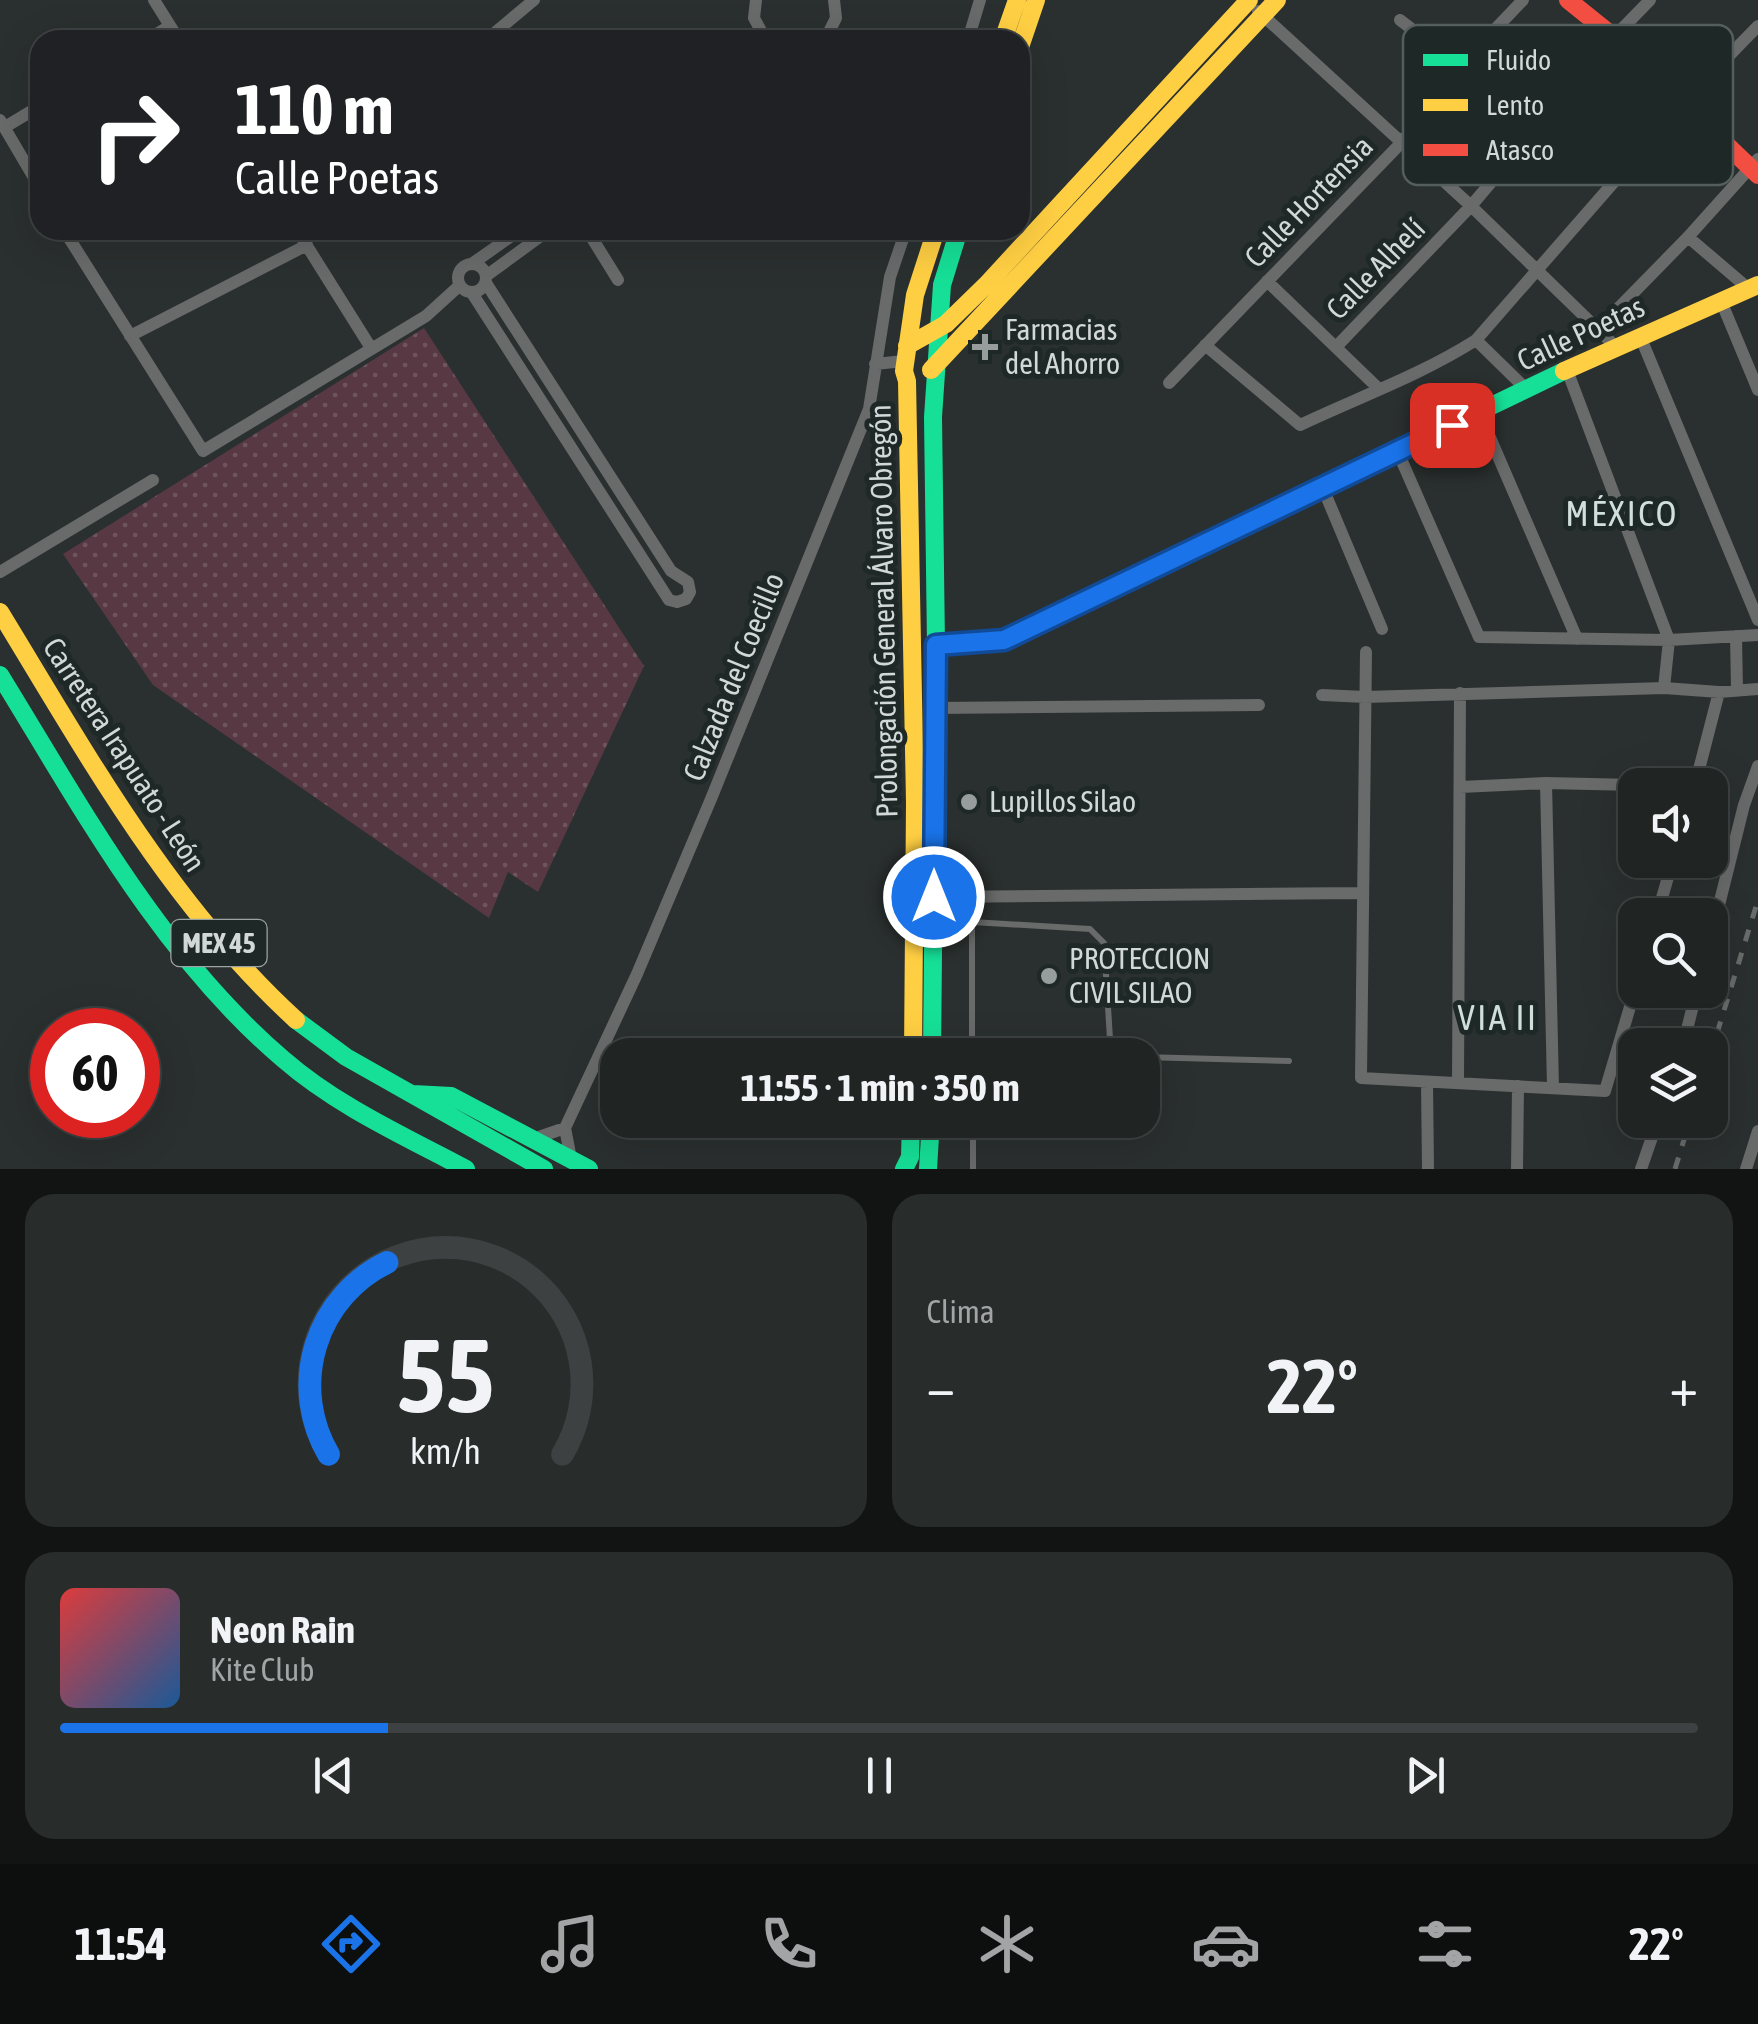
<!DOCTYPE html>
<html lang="es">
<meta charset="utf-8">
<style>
body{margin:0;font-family:"Asap Condensed",sans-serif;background:#282c2b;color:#f1f3f6;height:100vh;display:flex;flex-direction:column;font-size:38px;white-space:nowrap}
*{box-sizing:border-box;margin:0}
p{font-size:32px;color:#a2a4a6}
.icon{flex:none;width:55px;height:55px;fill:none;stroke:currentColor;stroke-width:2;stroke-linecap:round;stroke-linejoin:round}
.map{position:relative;height:1169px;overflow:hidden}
.drawer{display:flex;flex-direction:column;gap:25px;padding:25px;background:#121413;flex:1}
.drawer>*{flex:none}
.guide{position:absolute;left:30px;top:30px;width:1000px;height:210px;border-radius:30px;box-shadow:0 10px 40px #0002,0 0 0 2px #3d4141;background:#202124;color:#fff;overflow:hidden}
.fabs{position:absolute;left:1618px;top:768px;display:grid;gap:20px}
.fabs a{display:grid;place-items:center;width:110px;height:110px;border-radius:20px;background:#202423;box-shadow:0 10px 40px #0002,0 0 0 2px #3d4141;font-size:50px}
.speed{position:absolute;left:30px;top:1008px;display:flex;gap:20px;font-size:50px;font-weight:700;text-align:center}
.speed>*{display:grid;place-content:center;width:130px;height:130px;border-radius:50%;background:#202423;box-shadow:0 10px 40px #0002,0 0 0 2px #3d4141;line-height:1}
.speed .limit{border:15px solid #d22;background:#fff;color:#111}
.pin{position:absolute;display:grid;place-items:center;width:85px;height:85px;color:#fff;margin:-42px;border-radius:20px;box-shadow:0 5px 15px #0006}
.me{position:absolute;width:110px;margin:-55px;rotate:0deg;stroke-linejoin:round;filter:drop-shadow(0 0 8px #0008)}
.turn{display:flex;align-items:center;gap:35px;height:210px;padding:0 40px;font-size:45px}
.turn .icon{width:130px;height:130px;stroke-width:2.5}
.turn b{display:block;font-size:70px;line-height:85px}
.big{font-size:75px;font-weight:700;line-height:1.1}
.drawer .tile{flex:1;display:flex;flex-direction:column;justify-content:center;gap:15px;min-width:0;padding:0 35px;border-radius:30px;background:#282c2b}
.drawer .dial{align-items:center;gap:0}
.dial svg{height:260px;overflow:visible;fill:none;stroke:#3d4141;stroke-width:7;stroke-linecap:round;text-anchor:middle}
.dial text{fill:#f1f3f6;stroke:none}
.song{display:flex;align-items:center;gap:30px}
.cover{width:120px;height:120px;border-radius:15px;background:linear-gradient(135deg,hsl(0 70% 55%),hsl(210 70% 35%))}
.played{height:10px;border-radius:5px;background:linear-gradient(90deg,#1a73e8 20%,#3d4141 20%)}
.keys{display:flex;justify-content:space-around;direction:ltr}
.heat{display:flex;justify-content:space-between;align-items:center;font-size:55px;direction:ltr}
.drawer .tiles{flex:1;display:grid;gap:25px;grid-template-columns:1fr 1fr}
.tile:last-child{grid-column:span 2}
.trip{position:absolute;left:600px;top:1038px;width:560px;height:100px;border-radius:30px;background:#202423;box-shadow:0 10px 40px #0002,0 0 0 2px #3d4141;font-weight:700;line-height:100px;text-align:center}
.dock{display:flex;height:160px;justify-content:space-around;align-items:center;background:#0d0e0e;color:#a2a4a6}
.dock .icon{width:70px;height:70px}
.dock .selected{color:#1a73e8}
.dock b{font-size:45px;color:#f1f3f6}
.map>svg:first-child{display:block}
.grass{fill:url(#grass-dots)}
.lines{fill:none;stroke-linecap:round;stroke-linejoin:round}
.lane{stroke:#696a6a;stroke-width:6}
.street{stroke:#696a6a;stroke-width:12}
.fast{stroke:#16e098;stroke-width:18}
.slow{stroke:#ffcf43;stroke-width:18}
.jam{stroke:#f24e42;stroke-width:18}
.rail{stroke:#686c6a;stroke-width:5;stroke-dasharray:12 12;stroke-linecap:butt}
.route-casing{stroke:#114b97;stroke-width:25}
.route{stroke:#1a73e8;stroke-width:18}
.poi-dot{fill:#979d9c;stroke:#1e2927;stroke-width:4}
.labels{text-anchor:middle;stroke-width:10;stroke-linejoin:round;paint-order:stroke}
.shield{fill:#1e2927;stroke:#9ba4a2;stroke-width:2.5}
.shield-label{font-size:28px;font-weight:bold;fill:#d1d8d7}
.street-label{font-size:30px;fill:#d1d8d7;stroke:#1e2927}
.poi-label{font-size:30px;fill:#d1d8d7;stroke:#1e2927;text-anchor:start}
.quarter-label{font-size:35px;letter-spacing:2.5px;fill:#d0dfdc;stroke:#1e2927}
.key{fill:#1e2927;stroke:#545e5c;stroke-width:2.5}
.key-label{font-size:28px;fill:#d1d8d7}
</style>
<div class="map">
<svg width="1758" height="1169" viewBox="0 0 1758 1169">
<defs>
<pattern id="grass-dots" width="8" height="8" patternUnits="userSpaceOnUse" patternTransform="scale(2.5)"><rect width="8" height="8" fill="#573843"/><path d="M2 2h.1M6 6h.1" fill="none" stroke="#6e545d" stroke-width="1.8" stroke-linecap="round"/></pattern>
</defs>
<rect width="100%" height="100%" fill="#2a302f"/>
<path class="grass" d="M 424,328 L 644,666 L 538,892 L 508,872 L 489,918 L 153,685 L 63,554 Z"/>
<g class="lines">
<path class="lane" d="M 939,920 L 1090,929 L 1104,943 L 1111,1055
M 972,922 L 972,1055
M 1142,1057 L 1289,1061
M 973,1120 L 973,1169"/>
<path class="street" d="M 154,0 L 179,40
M 756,0 L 754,18 L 766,40
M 1258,11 L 1471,206 L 1616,347
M 1400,20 L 1460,66
M 147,40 L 170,26
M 486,40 L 534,0
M 825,40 L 836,18 L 834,0
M 968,40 L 980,0
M 0,120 L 40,188
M 5,127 L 40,106
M 64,230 L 203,451 L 426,316 L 459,286
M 297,230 L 371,348
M 587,230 L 618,280
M 707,230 L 708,232
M 1688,237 L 1749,289
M 473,263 L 520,230
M458 278a14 14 0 1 1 28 0a14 14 0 1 1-28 0Z
M 486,276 L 549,230
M 1267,281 L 1378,388
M 472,293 L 669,600 L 677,602 L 686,599 L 690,592 L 688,582 L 671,571 L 486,283
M 1721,301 L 1758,390
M 1597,330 L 1688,237 L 1758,159
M 130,336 L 307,245
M 1640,336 L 1758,620
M 1476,340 L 1527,390
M 1205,345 L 1300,425 C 1359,397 1421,375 1476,340 L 1683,103 L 1758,26
M 1336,347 L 1471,206 L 1614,37 L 1650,0
M 875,364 L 904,361
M 1567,370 L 1669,640 L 1664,688
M 1169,383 L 1402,142 L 1460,66 L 1523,0
M 1479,412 L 1577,639
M 1397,450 L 1479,637 L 1669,640 L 1758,635
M 1322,486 L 1382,629
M 0,572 L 153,480
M 1736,636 L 1737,690
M 1366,652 L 1361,1078 L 1605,1091 L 1635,990
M 1322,695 L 1365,697 L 1664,688 L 1719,692 L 1758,689
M 933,708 L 1259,705
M 1546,783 L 1553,1087
M 1695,785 L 1719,692
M 1460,787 L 1546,783 L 1635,785
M 930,897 L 1362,893
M 1657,915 L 1673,860
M 1710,941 L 1744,805 L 1758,766
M 1683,1045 L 1697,990
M 1427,1082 L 1428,1169
M 1458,1082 L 1460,693
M 533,1139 L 565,1128
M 571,1159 L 565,1128 L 637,974 L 711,799 L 869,409 L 890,277 L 906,230
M 1517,1169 L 1518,1086
M 1641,1169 L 1658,1120
M 1746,1169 L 1758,1131"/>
<path class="fast" d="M 936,645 L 1004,641 L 1564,371
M 0,675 C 83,810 161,955 283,1059 C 337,1106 404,1136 466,1169
M 296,1020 L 346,1057 L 544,1169
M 932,1055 L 936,645 L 933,417 L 942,285 L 959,230
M 413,1094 L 451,1096 L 589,1169
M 904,1169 L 910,1157 L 911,1120
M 928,1169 L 931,1120"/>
<path class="slow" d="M 1003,40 L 1017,0
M 1020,47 L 1036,0
M 907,346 L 946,324 L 986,285 L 1249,0
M 931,370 L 1277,0
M 1564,371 L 1758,285
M 0,612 C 88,756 170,905 296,1020
M 913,1055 L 915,802 L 907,381 L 904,371 L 915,295 L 936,230"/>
<path class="jam" d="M 1568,0 L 1614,37 L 1758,175"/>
<path class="rail" d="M 1710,1056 L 1758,900
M 1675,1169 L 1690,1120"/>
</g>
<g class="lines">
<defs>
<path id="route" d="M 934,897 L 936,645 L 1004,640 L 1452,425"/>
</defs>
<use href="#route" class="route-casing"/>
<use href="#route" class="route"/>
</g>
<g class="poi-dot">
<path d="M980 332h10v10h10v10h-10v10h-10v-10h-10v-10h10z"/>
<circle cx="969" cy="802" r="10"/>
<circle cx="1049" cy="976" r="10"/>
</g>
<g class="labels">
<rect class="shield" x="171.5" y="920" width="95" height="46" rx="8"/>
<g class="shield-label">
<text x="219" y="953">MEX 45</text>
</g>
<g class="street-label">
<text transform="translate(1309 202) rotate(-46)" y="10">Calle Hortensia</text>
<text transform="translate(1376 269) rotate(-46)" y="10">Calle Alhelí</text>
<text transform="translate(1581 334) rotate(-25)" y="10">Calle Poetas</text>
<text transform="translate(884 611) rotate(-91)" y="10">Prolongación General Álvaro Obregón</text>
<text transform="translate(734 677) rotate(-68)" y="10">Calzada del Coecillo</text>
<text transform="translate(124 755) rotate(57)" y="10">Carretera Irapuato - León</text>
</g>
<g class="poi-label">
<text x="1005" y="340">Farmacias<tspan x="1005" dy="34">del Ahorro</tspan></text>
<text x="989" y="812">Lupillos Silao</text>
<text x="1069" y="969">PROTECCION<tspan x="1069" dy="34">CIVIL SILAO</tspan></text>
</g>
<g class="quarter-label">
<text x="1622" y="526">MÉXICO</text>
<text x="1498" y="1030">VIA II</text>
</g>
</g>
<rect x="1403" y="25" width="330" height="160" rx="15" class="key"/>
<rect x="1423" y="54" width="45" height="12" fill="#16e098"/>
<rect x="1423" y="99" width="45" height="12" fill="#ffcf43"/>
<rect x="1423" y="144" width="45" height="12" fill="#f24e42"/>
<g class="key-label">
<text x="1486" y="70">Fluido</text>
<text x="1486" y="115">Lento</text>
<text x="1486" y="160">Atasco</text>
</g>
</svg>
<div class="fabs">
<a><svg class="icon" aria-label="sound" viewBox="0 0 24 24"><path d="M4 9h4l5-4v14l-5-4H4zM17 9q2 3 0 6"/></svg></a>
<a><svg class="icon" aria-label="search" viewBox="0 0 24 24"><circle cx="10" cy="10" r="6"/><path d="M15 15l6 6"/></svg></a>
<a><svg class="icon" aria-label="layers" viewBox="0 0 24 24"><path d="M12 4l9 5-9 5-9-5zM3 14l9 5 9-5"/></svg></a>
</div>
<div class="speed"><div class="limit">60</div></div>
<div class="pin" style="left:1452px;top:425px;background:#d93025"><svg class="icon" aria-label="arrive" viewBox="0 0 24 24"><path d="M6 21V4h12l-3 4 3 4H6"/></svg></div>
<svg class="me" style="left:934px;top:897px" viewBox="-20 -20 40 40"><circle r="17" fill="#1a73e8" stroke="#fff" stroke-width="3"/><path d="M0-11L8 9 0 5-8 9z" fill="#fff"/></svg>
<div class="trip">11:55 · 1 min · 350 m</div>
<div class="guide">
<div class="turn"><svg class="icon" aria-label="right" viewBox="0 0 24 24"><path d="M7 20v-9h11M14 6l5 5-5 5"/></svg><div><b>110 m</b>Calle Poetas</div></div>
</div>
</div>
<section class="drawer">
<div class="tiles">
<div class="tile dial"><svg viewBox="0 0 100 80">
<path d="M14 69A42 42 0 1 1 86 69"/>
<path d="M14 69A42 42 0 0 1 32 10" stroke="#1a73e8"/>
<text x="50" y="56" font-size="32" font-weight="700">55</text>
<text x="50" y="72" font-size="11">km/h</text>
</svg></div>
<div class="tile"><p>Clima</p>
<div class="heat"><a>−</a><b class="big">22°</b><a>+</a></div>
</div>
<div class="tile">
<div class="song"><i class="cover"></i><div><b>Neon Rain</b><p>Kite Club</p></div></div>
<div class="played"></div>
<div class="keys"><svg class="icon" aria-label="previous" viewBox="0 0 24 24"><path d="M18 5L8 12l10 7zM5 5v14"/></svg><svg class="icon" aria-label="pause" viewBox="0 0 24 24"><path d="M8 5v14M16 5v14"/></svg><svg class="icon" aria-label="next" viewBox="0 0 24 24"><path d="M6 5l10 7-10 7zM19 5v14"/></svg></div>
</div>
</div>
</section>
<nav class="dock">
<b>11:54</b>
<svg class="icon selected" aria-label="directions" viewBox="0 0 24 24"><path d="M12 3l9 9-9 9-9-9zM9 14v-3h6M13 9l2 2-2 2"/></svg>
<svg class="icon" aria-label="music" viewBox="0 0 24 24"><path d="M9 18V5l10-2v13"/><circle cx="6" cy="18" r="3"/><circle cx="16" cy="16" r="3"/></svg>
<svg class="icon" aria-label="phone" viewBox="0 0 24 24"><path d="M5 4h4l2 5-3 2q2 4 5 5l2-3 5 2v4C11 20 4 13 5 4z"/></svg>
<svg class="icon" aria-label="climate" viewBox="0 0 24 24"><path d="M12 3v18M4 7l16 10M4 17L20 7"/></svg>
<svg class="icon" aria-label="car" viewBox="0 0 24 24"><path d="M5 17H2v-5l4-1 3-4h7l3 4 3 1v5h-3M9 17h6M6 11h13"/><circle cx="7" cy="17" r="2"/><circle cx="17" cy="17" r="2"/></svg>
<svg class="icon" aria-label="filters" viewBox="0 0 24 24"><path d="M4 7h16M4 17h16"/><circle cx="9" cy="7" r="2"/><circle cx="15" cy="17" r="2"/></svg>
<b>22°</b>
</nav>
